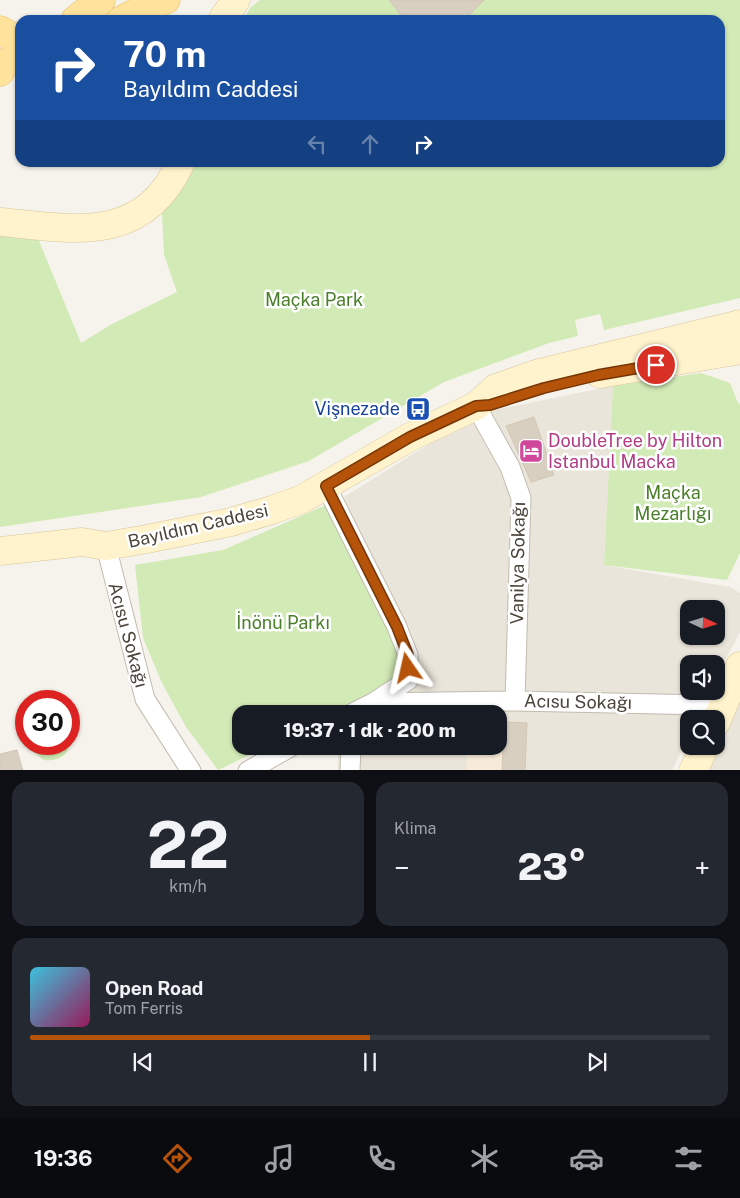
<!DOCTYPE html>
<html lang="tr">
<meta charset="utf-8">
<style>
body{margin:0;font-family:"Public Sans",sans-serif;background:#242831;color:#f1f3f6;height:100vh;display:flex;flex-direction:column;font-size:19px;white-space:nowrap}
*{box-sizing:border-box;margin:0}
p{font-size:16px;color:#9ea1a6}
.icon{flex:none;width:28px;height:28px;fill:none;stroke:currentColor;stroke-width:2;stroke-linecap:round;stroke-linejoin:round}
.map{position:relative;height:770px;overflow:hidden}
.details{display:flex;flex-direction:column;gap:12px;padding:12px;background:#0d0f14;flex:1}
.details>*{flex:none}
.hud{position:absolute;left:15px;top:15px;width:710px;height:152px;border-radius:15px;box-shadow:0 1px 4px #0004;background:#1a4fa0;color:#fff;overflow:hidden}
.needle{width:32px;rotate:94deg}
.controls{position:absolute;left:680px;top:600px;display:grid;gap:10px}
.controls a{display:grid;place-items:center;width:45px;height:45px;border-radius:10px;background:#171b24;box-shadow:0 1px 4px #0004;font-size:25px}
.speed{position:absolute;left:15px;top:690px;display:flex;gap:10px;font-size:25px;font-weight:700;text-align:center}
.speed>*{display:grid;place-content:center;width:65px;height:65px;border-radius:50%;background:#171b24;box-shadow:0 1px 4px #0004;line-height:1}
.speed .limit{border:8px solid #d22;background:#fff;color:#111}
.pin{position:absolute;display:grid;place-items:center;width:42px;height:42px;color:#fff;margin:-21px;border:2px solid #fff;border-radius:50%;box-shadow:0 1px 5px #0007}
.me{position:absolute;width:55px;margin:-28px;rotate:349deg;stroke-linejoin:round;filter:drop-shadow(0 0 4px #0008)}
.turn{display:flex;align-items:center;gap:18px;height:105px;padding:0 25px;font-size:22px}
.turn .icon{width:65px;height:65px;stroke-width:2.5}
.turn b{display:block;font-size:35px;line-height:42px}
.lanes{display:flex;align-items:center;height:48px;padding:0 25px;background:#0003;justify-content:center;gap:25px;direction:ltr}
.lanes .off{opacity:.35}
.big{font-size:38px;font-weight:800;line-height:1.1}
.details .card{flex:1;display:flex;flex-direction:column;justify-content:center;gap:8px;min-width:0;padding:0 18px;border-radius:15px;background:#242831}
.details .dial{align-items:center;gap:0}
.dial b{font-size:65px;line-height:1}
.song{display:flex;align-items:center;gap:15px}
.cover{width:60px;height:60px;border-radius:8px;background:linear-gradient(135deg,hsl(190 70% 55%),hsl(330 70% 35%))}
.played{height:5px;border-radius:2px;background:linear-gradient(90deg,#b45309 50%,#363941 50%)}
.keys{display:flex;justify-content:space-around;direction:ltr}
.heat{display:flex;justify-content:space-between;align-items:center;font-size:28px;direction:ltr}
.details .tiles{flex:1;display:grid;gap:12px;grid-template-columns:1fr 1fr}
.card:last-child{grid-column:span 2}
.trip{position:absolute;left:232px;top:705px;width:275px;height:50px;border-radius:15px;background:#171b24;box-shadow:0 1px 4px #0004;font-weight:800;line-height:50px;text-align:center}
.dock{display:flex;height:80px;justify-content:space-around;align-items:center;background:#090b0e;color:#9ea1a6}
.dock .icon{width:35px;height:35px}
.dock .on{color:#b45309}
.dock b{font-size:22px;color:#f1f3f6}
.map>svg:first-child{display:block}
.residential{fill:#eae5da;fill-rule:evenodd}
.commercial{fill:#f7ead8}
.green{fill:#d2eab5}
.building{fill:#d8cfc1;stroke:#d3c7b4}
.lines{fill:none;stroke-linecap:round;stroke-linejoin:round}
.minor-casing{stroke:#c2bbae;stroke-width:21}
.secondary-casing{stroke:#d6c79b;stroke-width:29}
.primary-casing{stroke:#e6c16a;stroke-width:29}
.minor{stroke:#fff;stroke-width:19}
.secondary{stroke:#fff3cd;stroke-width:28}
.primary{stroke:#ffe39c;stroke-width:28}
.route-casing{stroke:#753606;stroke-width:12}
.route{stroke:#b45309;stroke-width:9}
.labels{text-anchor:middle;stroke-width:5;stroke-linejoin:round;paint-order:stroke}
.park-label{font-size:18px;fill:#4a7f2a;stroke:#fff}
.transit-label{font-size:18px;fill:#164399;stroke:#fff;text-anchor:end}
.hotel-label{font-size:18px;fill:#b23c85;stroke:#fff;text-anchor:start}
.street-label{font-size:18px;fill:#4b4439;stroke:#fff}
</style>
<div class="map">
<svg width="740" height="771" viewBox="0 0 740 771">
<rect width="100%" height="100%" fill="#f6f3ec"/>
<path class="residential" d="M 613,386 L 604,565 L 730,587 L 740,593 L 740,632 L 716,678 L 716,664 L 689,664 L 689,691 L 710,691 L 697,719 L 689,719 L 689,736 L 672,770 L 338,771 L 338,746 L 499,746 L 499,714 L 338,714 L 338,710 L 395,687 L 413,661 L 344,497 L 479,413 ZM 689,609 L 716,609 L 716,636 L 689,636 Z
M 727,661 L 740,665 L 740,770 L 683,771 L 716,746 L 716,688 Z"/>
<path class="commercial" d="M 499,722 L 504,722 L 502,770 L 466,771 L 468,746 L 499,746 Z"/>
<path class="green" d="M 260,0 L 740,0 L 740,298 L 604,330 L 600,314 L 575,320 L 578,336 L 549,343 L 444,382 L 309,461 L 201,497 L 0,527 L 0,232 L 37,236 L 81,343 L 112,324 L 177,292 L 164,255 L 162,212 L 185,184 L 195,163 L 720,162 L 720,20 L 243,20 L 250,8 Z
M 701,373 L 730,383 L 738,403 L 740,404 L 740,553 L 727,580 L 604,565 L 613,386 Z
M 326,505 L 405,663 L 394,682 L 334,714 L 241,714 L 241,746 L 268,746 L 218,770 L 186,727 L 162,683 L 143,638 L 135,565 L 223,550 Z
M 69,731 C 75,750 62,763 43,760 L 32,750 L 30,744 L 69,744 Z"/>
<path class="building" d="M 389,0 L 484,0 L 467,17 L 461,20 L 410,20 L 401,15 Z
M 534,417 L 554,475 L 531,482 L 506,426 Z
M 504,722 L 527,723 L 525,771 L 502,771 Z
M 17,750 L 23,771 L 0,771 L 0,754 Z"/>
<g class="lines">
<defs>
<path id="minor" d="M 476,406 L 510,467 L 521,498 L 515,701
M 326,486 L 397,627 L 408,655 L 408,680 L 373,703 L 351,714
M 106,546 L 145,699 L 191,771
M 373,703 L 515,701 L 708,705 L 722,709
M 248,771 L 292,746
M 350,771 L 351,746"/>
<path id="secondary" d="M 222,20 L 236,0
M 0,222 C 74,229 143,245 181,162
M 600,374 L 740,350
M 0,551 L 82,542 L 106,546 L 147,539 L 231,522 L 272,510 L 302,499 L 410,437 L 476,406 L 496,388 L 539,373 L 740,324
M 716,722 L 740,666
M 693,771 L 705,746"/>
<path id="primary" d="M 75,20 L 101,0
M 121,20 L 151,5 L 166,0
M 0,30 L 20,41
M 0,72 L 5,63 L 20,54"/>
</defs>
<use href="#minor" class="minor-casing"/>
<use href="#secondary" class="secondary-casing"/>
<use href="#primary" class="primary-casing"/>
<use href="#minor" class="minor"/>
<use href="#secondary" class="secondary"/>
<use href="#primary" class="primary"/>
</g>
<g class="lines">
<defs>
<path id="route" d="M 408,668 L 408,655 L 397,627 L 326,486 L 410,437 L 476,406 L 490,405 L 544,388 L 598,375 L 656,365"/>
</defs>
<use href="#route" class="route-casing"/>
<use href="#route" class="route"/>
</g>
<defs>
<symbol id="bus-square" viewBox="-11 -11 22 22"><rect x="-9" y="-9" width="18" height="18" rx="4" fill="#1a4fb4" stroke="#fff"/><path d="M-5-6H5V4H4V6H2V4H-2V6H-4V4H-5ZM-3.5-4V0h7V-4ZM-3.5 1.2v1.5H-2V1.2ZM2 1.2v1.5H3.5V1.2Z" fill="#fff"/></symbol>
<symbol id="hotel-square" viewBox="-11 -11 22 22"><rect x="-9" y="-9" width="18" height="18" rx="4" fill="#d1479c" stroke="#fff"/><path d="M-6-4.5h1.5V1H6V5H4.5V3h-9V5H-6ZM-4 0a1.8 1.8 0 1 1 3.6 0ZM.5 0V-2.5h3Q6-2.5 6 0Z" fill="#fff"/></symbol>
</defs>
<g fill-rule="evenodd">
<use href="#bus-square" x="404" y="395" width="28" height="28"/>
<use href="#hotel-square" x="517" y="437" width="28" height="28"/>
</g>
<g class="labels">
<g class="park-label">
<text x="314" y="306">Maçka Park</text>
<text x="673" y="499">Maçka<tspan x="673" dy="21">Mezarlığı</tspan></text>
<text x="283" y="629">İnönü Parkı</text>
</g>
<g class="transit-label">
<text x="400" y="415">Vişnezade</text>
</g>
<g class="hotel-label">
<text x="548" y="447">DoubleTree by Hilton<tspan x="548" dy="21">Istanbul Macka</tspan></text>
</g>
<g class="street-label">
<text transform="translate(198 526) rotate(-13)" y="6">Bayıldım Caddesi</text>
<text transform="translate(518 563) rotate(-89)" y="6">Vanilya Sokağı</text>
<text transform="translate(128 635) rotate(75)" y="6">Acısu Sokağı</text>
<text transform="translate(578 702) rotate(1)" y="6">Acısu Sokağı</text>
</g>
</g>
</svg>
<div class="controls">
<a><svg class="needle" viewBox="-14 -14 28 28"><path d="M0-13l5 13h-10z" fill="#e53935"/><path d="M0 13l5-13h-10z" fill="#9ea1a6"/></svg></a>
<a><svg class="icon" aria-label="sound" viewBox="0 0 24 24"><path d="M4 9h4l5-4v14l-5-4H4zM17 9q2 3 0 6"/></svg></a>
<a><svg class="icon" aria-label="search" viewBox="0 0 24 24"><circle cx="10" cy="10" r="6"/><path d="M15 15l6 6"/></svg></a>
</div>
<div class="speed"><div class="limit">30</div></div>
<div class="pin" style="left:656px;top:365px;background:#d93025"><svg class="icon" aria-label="arrive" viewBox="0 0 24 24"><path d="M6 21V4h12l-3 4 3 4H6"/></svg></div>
<svg class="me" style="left:408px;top:668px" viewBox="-20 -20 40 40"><path d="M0-17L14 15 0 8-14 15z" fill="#b45309" stroke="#fff" stroke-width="4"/></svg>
<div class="trip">19:37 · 1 dk · 200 m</div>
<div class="hud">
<div class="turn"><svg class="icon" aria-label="right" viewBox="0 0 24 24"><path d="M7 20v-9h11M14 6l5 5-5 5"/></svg><div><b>70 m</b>Bayıldım Caddesi</div></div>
<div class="lanes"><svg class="icon off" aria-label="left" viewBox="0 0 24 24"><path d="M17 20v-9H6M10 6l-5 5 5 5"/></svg><svg class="icon off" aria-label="ahead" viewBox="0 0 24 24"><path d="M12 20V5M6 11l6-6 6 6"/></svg><svg class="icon" aria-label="right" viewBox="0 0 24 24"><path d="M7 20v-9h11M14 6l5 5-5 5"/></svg></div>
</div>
</div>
<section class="details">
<div class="tiles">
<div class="card dial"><b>22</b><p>km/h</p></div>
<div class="card"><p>Klima</p>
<div class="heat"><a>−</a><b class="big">23°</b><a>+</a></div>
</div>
<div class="card">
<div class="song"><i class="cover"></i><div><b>Open Road</b><p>Tom Ferris</p></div></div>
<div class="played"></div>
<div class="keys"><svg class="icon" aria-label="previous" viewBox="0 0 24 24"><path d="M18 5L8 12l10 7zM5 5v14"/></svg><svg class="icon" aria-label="pause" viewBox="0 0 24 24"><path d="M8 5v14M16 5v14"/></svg><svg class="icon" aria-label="next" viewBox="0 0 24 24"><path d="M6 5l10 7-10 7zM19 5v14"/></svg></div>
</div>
</div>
</section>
<nav class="dock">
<b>19:36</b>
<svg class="icon on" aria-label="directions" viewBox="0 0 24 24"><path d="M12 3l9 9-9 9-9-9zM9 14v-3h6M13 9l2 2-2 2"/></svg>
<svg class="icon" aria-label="music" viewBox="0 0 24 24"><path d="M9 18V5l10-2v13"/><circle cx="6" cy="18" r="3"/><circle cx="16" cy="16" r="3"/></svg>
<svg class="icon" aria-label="phone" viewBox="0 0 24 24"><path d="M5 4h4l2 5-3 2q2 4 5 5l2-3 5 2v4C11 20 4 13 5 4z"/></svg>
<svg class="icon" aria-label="climate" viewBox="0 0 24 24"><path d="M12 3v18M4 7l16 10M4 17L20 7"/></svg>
<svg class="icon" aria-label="car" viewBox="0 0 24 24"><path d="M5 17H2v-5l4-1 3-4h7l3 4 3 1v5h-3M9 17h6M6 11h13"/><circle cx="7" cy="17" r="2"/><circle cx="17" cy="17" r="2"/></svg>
<svg class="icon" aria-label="filters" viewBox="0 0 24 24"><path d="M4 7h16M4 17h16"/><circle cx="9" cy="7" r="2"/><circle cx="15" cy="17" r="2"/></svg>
</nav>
